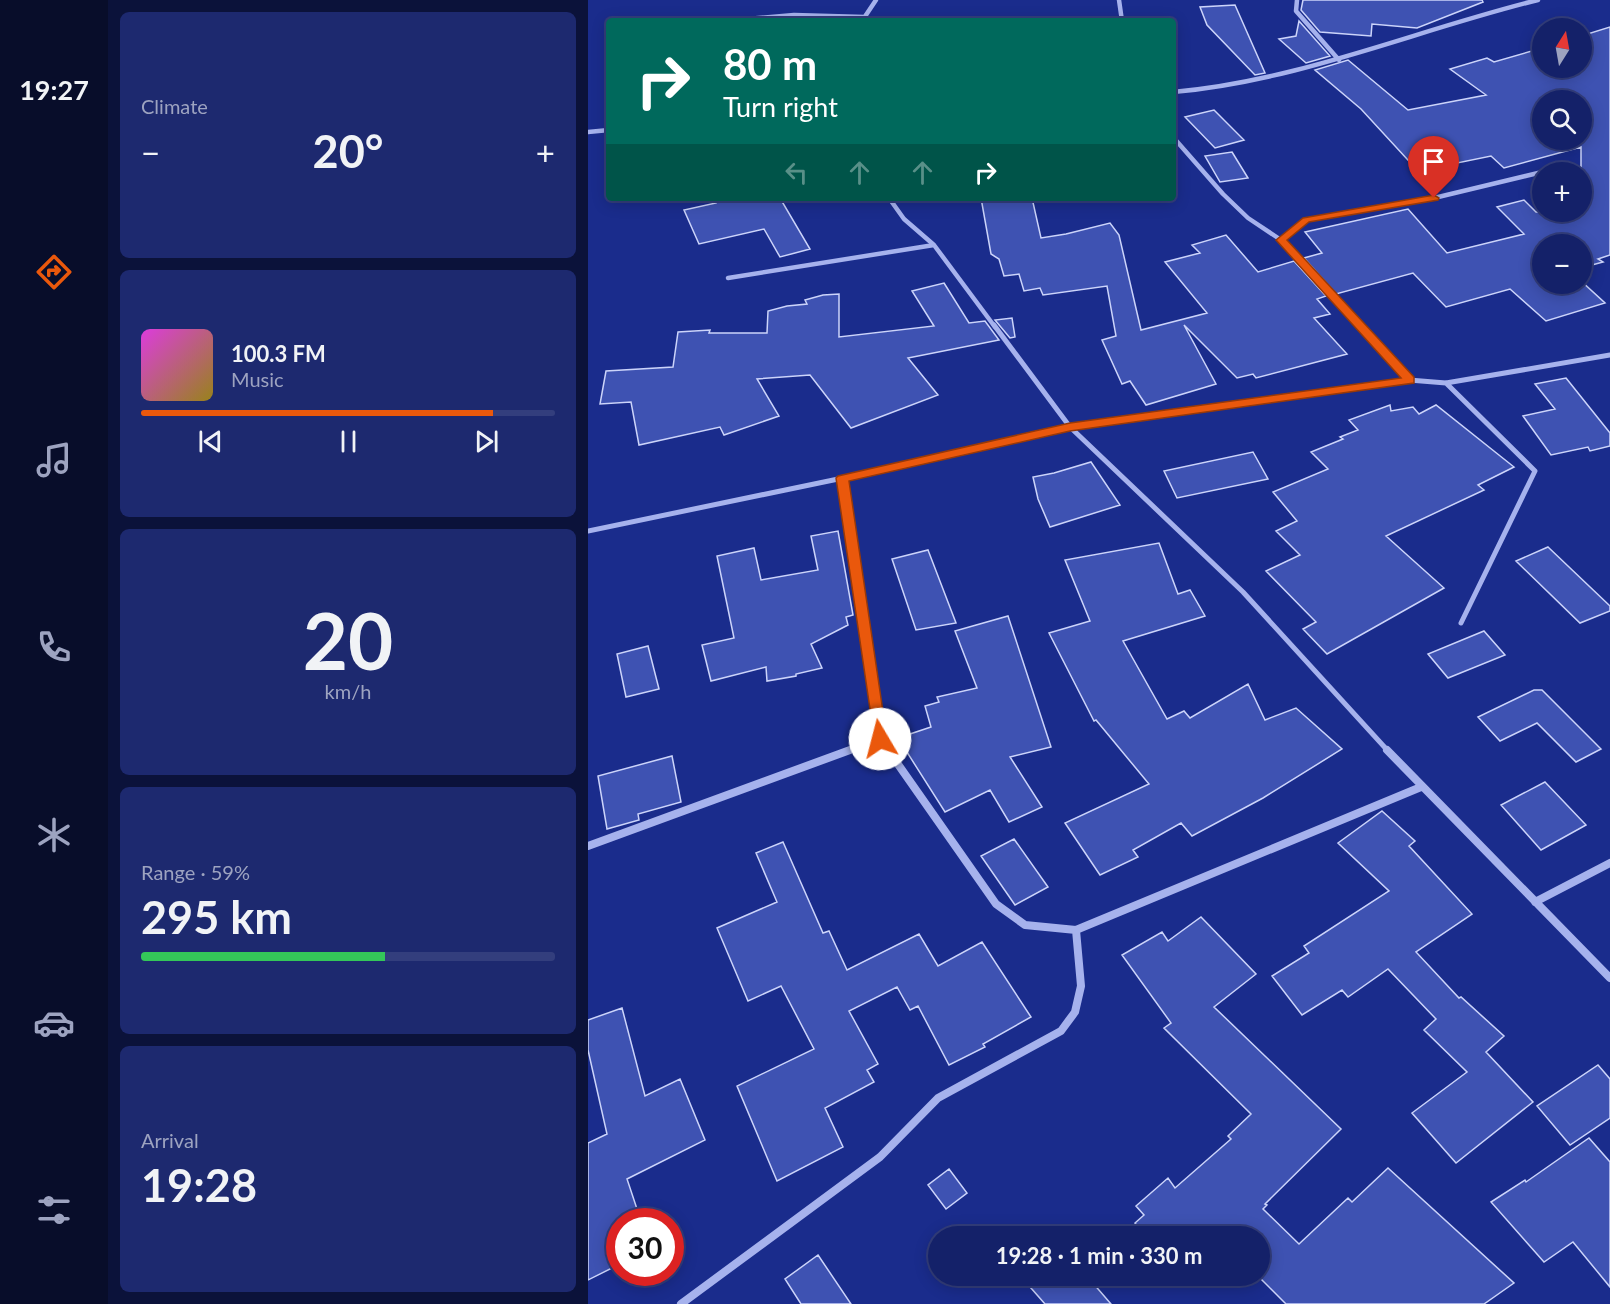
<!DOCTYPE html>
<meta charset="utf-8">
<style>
body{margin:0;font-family:Lato,sans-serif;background:#1d296f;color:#f1f3f6;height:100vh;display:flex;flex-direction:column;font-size:22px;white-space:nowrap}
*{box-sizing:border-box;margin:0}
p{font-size:20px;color:#9da3c0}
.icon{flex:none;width:33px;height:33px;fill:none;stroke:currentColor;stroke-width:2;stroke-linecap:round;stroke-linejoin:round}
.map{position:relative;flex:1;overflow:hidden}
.details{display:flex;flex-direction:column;gap:12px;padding:12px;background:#0b123a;width:480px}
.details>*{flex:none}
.hud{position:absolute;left:18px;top:18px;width:570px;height:183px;border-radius:6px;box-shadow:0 3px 15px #0003,0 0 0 2px #333e7d;background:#00695c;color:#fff;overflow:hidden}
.needle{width:39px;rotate:11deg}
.tools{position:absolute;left:944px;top:18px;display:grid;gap:12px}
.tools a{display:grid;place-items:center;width:60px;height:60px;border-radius:50%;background:#142169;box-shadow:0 3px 15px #0003,0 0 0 2px #333e7d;font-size:30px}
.speed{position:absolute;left:18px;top:1208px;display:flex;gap:12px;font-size:30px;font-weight:700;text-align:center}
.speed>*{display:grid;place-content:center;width:78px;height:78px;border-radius:50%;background:#142169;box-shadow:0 3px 15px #0003,0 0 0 2px #333e7d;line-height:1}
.speed .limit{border:9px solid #d22;background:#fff;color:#111}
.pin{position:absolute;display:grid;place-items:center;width:51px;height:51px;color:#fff;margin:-62px -26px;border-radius:50% 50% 50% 0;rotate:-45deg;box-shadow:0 0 6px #0007}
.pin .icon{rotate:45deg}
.me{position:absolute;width:66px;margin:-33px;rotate:352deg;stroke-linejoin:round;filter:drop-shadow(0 0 4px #0008)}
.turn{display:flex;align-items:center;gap:21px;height:126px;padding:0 18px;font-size:27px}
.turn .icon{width:78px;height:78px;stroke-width:2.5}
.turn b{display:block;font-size:42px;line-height:51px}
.lanes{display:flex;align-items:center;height:57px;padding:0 18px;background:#0003;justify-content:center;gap:30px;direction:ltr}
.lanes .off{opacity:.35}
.big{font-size:45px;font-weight:700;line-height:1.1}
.details .tile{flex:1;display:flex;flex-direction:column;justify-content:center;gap:9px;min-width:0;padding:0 21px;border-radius:9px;background:#1d296f}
.details .dial{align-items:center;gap:0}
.dial b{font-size:78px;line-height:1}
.song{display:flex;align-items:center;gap:18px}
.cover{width:72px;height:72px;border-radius:9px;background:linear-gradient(135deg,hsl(300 70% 55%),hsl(50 70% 35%))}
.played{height:6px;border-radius:3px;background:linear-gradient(90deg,#ea580c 85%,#333e7d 85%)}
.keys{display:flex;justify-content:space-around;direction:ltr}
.heat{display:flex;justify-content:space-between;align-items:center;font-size:33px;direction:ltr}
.charge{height:9px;border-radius:4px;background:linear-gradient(90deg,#34c759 59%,#333e7d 0)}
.trip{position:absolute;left:340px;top:1226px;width:342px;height:60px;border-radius:30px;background:#142169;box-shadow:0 3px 15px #0003,0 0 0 2px #333e7d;font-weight:700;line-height:60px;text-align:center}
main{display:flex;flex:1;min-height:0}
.tabs{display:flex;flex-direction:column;width:108px;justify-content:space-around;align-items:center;background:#080d2a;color:#9da3c0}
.tabs .icon{width:42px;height:42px}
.tabs .selected{color:#ea580c}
.tabs b{font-size:27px;color:#f1f3f6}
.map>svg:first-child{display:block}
.building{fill:#3e52b2;stroke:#ccd4fa;stroke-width:1.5;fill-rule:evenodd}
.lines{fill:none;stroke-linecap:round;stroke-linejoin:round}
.street-far2{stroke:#a6b2ed;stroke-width:4.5}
.street-far1{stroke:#a6b2ed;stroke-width:5}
.street{stroke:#a6b2ed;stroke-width:8}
.route{fill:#ea580c;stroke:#983908;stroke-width:1.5}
</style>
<main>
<nav class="tabs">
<b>19:27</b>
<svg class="icon selected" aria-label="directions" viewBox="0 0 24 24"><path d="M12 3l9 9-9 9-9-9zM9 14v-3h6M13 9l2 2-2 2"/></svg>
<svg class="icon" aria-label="music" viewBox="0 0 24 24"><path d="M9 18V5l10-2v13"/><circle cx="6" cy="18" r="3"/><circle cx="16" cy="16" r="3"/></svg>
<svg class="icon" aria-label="phone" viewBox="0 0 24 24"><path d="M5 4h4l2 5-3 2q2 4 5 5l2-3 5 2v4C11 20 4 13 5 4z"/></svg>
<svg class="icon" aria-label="climate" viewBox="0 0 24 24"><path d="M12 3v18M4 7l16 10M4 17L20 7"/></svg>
<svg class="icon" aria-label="car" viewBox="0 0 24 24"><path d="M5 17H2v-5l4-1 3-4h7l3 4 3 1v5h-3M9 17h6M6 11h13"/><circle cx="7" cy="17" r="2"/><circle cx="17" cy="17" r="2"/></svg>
<svg class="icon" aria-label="filters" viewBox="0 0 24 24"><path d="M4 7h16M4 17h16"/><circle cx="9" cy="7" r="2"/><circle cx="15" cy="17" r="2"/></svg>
</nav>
<section class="details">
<div class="tile"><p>Climate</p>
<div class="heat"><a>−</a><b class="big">20°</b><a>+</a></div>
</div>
<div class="tile">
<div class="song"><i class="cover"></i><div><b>100.3 FM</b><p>Music</p></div></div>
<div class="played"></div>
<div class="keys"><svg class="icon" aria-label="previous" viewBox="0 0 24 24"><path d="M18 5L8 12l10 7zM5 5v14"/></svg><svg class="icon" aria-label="pause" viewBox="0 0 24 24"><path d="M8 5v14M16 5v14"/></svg><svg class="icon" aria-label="next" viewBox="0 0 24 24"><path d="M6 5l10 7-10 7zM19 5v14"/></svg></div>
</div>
<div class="tile dial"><b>20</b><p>km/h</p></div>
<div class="tile"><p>Range · 59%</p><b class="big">295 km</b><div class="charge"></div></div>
<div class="tile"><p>Arrival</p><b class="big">19:28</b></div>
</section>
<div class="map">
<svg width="1022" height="1304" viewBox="0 0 1022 1304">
<rect width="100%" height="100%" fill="#1a2c8c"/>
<path class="building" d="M 715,0 L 894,0 L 895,2 L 829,28 L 784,24 L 783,36 L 732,32 L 713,10 Z
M 647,5 L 677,73 L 667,75 L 619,25 L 612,7 Z
M 711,21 L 742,56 L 718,63 L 691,39 L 708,36 Z
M 1022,27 L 1022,255 L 1010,259 L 1015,262 L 993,268 L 993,244 L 954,244 L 954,284 L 993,284 L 993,281 L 1017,303 L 958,321 L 922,289 L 858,307 L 825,273 L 748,294 L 716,258 L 734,253 L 717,232 L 820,209 L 859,253 L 936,234 L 909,207 L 936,200 L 948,212 L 993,212 L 993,147 L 916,168 L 903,156 L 830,171 L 773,109 L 727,70 L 760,60 L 820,110 L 898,95 L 862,69 L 899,58 L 906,62 L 954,48 L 954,68 L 993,68 L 993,36 ZM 954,100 L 993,100 L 993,140 L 954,140 Z
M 626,110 L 656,140 L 627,148 L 597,117 Z
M 644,152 L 660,178 L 632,182 L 617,156 Z
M 127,198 L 192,198 L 222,249 L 192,257 L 176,229 L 111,244 L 96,210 L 128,203 Z
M 393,198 L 444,198 L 453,238 L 478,234 L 522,223 L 531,235 L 553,330 L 619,313 L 577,262 L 612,253 L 604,245 L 638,235 L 670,272 L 706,261 L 738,296 L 729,299 L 742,314 L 726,318 L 759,354 L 668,378 L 665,374 L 649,378 L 596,325 L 628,384 L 558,405 L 542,381 L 534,384 L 514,340 L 528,336 L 519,286 L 455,295 L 452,288 L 436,291 L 431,274 L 416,276 L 411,259 L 403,254 Z
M 356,283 L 381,323 L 397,321 L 411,340 L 320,358 L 350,395 L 263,428 L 222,375 L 169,379 L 191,416 L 136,435 L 132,427 L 51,445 L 43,402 L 12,404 L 18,371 L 85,367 L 90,332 L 122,330 L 121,333 L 179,333 L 180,311 L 199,306 L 219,304 L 217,300 L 235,295 L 251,294 L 251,337 L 346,326 L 324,291 Z
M 424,318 L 427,337 L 422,338 L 407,320 Z
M 978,378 L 1022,433 L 1022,446 L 1002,451 L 1000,447 L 963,455 L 935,416 L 967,409 L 947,384 Z
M 802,405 L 803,411 L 825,407 L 831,414 L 848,405 L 926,467 L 890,485 L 896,490 L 798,536 L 856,588 L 739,654 L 715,629 L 728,622 L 678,571 L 712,555 L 688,531 L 709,521 L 685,492 L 740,469 L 723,452 L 755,439 L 752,437 L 770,430 L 761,420 Z
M 665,452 L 680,479 L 589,498 L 576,471 Z
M 503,462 L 532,505 L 462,527 L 450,499 L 445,477 L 466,473 Z
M 250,531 L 265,615 L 258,617 L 260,625 L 223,644 L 234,668 L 208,674 L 208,676 L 179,681 L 178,667 L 123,681 L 114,645 L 146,638 L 129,556 L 166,548 L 173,580 L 230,570 L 223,536 Z
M 571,543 L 590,594 L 602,590 L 617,616 L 535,641 L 579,719 L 596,711 L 602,718 L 660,684 L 677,720 L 708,708 L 754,749 L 675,798 L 604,836 L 593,823 L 545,850 L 550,857 L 512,875 L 477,823 L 561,784 L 508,720 L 506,721 L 461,633 L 502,621 L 477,560 Z
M 960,547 L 1022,606 L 1022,611 L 992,623 L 928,561 Z
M 340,550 L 368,623 L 328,630 L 304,559 Z
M 420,616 L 463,747 L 422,757 L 454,807 L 421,822 L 402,790 L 357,812 L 310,738 L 343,727 L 337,706 L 351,702 L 349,697 L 389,688 L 367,631 Z
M 896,631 L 917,655 L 860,678 L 840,654 Z
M 60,646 L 71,689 L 38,697 L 29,654 Z
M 946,690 L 954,690 L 1013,749 L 988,762 L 949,723 L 912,741 L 890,717 Z
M 84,756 L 93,802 L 50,814 L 51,820 L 19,829 L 10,776 Z
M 957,782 L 998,825 L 953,850 L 913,805 Z
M 794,811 L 827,841 L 821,846 L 884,914 L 828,952 L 871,998 L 873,997 L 916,1036 L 898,1052 L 945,1102 L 868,1163 L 824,1113 L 879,1072 L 836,1030 L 848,1019 L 800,969 L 760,997 L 754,990 L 714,1015 L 684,976 L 721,953 L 716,946 L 801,891 L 750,843 Z
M 426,839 L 460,887 L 427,905 L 393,856 Z
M 195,842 L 235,933 L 241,931 L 259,970 L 331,934 L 350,966 L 394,942 L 443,1017 L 395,1044 L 397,1047 L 361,1065 L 330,1006 L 322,1010 L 309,987 L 261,1011 L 290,1064 L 279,1070 L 286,1082 L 237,1108 L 255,1147 L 189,1181 L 149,1086 L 226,1049 L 193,986 L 160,1001 L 129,928 L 189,902 L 168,853 Z
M 613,917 L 668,974 L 626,1007 L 753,1129 L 677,1204 L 679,1205 L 675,1209 L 711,1244 L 760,1198 L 764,1202 L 800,1168 L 926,1283 L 896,1304 L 698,1304 L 669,1275 L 672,1275 L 672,1236 L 558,1236 L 547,1223 L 556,1215 L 548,1206 L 580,1178 L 587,1188 L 643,1139 L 640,1136 L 663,1114 L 576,1028 L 583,1023 L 534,955 L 574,932 L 580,941 Z
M 34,1008 L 57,1096 L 92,1079 L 117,1140 L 39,1179 L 53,1221 L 32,1221 L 32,1264 L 0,1280 L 0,1143 L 19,1134 L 0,1050 L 0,1020 Z
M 1010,1065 L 1022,1079 L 1022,1118 L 982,1145 L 949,1106 Z
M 1001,1138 L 1022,1162 L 1022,1287 L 985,1242 L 956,1262 L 903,1202 L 937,1180 L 938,1182 Z
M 361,1169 L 379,1193 L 358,1209 L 340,1185 Z
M 230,1255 L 263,1304 L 213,1304 L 197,1279 Z
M 458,1275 L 498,1275 L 523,1304 L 457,1304 L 443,1288 Z"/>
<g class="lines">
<path class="street-far2" d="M 531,0 L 534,21
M 709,0 L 708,11 L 751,60
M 135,21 L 206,15 L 277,17
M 274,21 L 288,0
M 585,92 C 711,81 828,30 950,0
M 0,132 L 21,130
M 585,137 L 635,194 L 660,218 L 693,240 L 772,327
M 301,198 L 316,219 L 346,245 L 407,327
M 693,240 L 718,220 L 846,198 L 975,167
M 140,278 L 346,245"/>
<path class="street-far1" d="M 406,325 L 482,427 L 655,592 L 801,752
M 771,325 L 821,380 L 858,383 L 1022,355
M 858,383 L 947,471 L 873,623
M 255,478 L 292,739 L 301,752
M 0,531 L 255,478 L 482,427 L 821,380
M 258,752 L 292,739"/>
<path class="street" d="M 300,750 L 408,904 L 437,925 L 488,930 L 833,787
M 799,750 L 1022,978
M 0,846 L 262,750
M 947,902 L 1022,863
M 93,1304 L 292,1157 L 350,1098 L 473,1031 L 487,1012 L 493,986 L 488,930"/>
</g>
<path class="route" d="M 846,195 L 851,198 L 850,200 L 721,222 L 699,240 L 826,377 L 826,383 L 482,431 L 261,481 L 299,739 L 297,743 L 287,743 L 248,478 L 250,476 L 482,423 L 813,378 L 688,240 L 715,218 Z"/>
</svg>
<div class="tools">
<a><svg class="needle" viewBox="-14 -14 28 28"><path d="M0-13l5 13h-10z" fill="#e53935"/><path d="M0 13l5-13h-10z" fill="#9da3c0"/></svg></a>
<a><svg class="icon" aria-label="search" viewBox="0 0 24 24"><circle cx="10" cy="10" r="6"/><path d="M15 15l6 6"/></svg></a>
<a>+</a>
<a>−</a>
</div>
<div class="speed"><div class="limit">30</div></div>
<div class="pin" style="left:846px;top:198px;background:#d93025"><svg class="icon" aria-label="arrive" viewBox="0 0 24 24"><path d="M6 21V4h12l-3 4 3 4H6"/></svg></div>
<svg class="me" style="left:292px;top:739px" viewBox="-20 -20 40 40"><circle r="19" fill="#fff"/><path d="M0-13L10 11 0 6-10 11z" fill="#ea580c"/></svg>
<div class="trip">19:28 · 1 min · 330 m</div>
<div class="hud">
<div class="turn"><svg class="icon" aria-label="right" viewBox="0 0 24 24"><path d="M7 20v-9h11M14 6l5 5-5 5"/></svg><div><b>80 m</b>Turn right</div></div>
<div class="lanes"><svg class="icon off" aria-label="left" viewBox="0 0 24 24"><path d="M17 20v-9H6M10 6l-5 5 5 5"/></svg><svg class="icon off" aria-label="ahead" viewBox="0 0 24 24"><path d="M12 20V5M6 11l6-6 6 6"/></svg><svg class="icon off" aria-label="ahead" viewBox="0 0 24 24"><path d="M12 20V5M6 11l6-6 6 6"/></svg><svg class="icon" aria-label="right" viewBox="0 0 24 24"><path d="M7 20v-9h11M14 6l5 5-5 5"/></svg></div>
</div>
</div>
</main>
